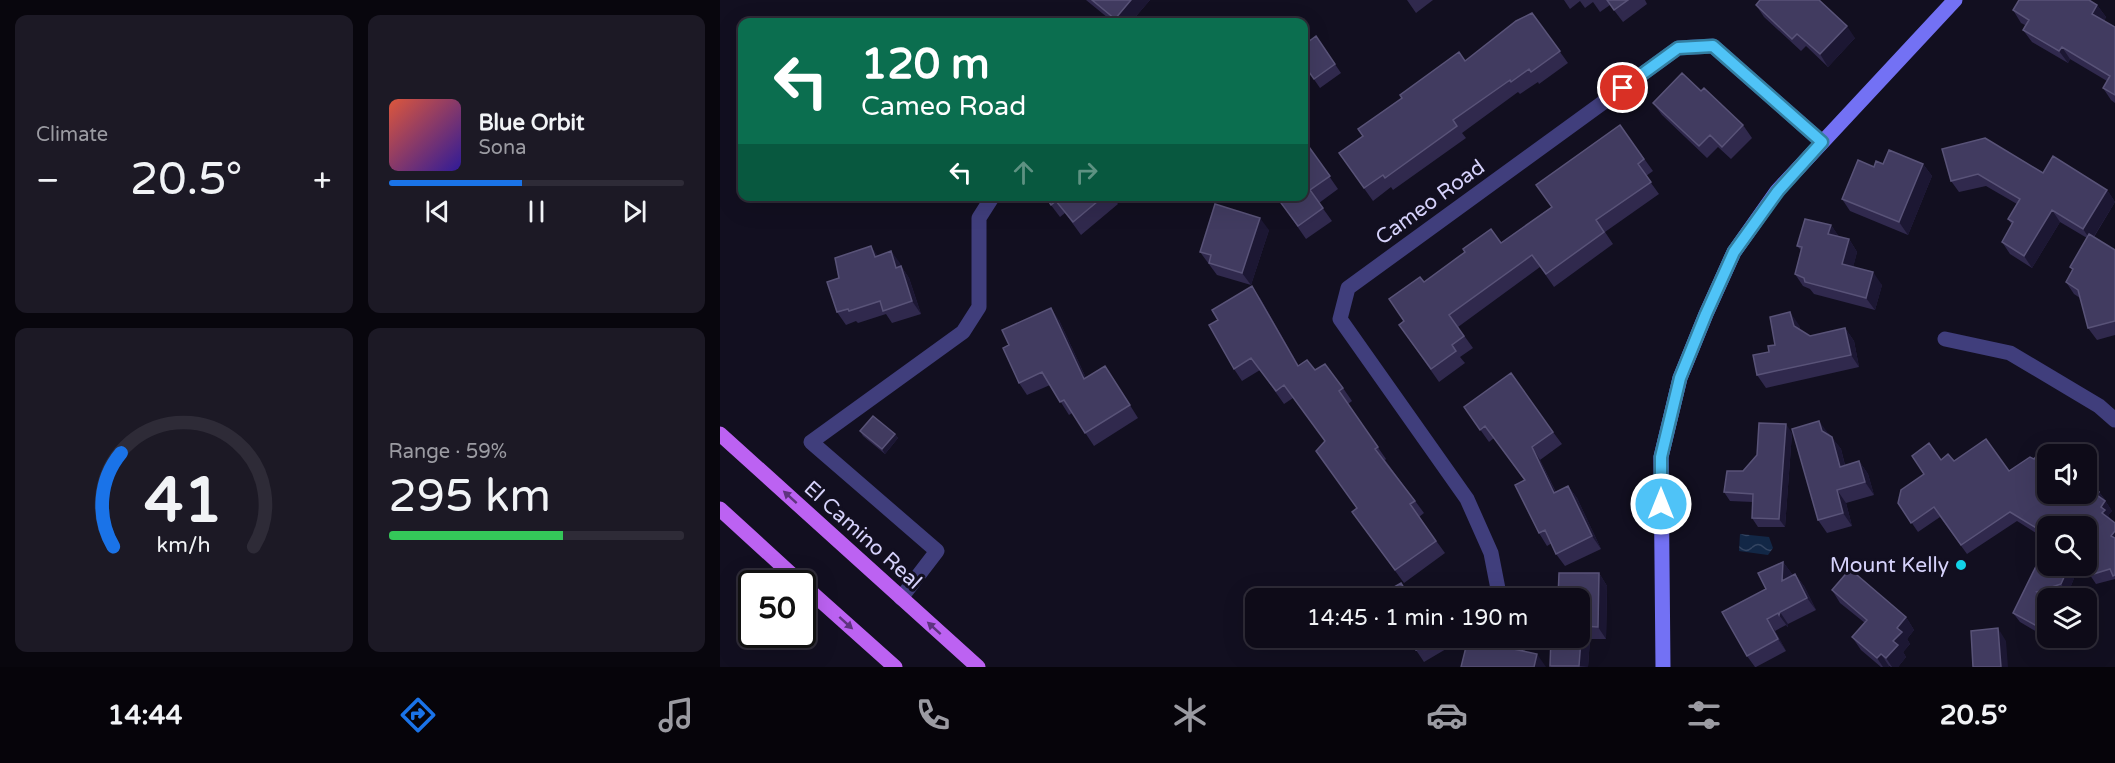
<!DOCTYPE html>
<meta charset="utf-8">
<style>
body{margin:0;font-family:"Varela Round",sans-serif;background:#1c1925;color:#f1f3f6;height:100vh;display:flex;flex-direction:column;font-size:22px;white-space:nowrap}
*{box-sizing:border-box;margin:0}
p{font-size:20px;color:#9b9ba2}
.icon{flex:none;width:33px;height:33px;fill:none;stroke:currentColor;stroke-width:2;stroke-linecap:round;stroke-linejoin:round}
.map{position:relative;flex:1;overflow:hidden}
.panel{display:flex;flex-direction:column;gap:15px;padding:15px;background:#08060d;width:720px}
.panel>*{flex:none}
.top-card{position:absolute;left:18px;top:18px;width:570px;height:183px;border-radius:12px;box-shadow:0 6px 24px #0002,0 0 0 2px #2e2b37;background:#0b6e4f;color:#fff;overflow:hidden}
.tools{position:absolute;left:1317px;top:444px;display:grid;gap:12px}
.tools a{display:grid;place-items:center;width:60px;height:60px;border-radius:12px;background:#0e0b18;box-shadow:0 6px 24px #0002,0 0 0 2px #2e2b37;font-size:30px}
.speed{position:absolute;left:18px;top:570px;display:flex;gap:12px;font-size:30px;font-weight:700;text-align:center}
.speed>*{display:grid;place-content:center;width:78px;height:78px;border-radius:50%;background:#0e0b18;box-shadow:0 6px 24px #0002,0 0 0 2px #2e2b37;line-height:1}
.speed .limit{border:3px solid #111;border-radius:9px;background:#fff;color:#111}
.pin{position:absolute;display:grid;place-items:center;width:51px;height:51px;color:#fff;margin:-26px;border:3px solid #fff;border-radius:50%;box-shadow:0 2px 6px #0007}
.me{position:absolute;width:66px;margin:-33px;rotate:0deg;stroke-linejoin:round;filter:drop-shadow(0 0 4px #0008)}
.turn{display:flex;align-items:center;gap:21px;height:126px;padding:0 24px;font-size:27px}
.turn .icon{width:78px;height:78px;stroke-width:2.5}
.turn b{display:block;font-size:42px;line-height:51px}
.lanes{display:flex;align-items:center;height:57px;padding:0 24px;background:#0003;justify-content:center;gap:30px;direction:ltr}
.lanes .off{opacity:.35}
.big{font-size:45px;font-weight:600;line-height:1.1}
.panel .card{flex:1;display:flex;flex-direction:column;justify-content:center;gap:9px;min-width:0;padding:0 21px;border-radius:12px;background:#1c1925}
.panel .dial{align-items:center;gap:0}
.dial svg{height:156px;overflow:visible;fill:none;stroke:#2e2b37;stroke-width:7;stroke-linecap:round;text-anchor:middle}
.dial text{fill:#f1f3f6;stroke:none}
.song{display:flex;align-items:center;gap:18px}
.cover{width:72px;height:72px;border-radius:9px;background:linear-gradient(135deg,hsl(10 70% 55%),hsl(250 70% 35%))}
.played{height:6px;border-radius:3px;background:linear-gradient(90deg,#1a73e8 45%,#2e2b37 45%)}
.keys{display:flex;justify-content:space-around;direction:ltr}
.heat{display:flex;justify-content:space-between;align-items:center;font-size:33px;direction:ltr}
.charge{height:9px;border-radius:4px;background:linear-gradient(90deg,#34c759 59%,#2e2b37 0)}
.panel .tiles{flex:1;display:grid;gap:15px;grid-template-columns:repeat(2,1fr)}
.trip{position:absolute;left:525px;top:588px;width:345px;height:60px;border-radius:12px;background:#0e0b18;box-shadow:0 6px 24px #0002,0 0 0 2px #2e2b37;font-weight:600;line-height:60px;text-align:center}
.dock{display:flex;height:96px;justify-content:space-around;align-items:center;background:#06040a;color:#9b9ba2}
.dock .icon{width:42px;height:42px}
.dock .active{color:#1a73e8}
.dock b{font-size:27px;color:#f1f3f6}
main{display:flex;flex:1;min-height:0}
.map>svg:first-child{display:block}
.water{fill:url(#water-waves)}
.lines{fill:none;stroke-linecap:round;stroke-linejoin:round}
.minor{stroke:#403e7c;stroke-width:15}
.secondary{stroke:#7371f4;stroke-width:15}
.primary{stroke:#bc62f2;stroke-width:15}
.wall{fill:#30294d}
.shaded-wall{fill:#1c1733}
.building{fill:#413b60;stroke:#595378;stroke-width:1.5}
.oneway{fill:#5e347e}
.route-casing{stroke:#337fa1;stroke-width:15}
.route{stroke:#4fc3f7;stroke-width:10}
.poi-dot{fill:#12d2e7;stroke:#120f20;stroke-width:2}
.labels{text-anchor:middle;stroke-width:6;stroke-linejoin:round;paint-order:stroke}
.street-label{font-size:21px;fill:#d6d2fb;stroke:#120f20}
.poi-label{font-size:21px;fill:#d6d2fb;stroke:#120f20;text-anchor:end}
</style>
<main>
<section class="panel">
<div class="tiles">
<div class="card"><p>Climate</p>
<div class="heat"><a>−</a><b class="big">20.5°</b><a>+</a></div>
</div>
<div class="card">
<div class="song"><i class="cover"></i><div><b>Blue Orbit</b><p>Sona</p></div></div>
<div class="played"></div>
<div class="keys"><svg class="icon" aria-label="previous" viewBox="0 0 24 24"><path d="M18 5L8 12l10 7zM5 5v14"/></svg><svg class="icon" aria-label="pause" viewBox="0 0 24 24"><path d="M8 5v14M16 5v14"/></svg><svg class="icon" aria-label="next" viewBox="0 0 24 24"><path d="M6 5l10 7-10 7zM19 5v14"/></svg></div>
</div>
<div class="card dial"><svg viewBox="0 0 100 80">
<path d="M14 69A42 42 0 1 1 86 69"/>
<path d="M14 69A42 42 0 0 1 18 21" stroke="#1a73e8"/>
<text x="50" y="56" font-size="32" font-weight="700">41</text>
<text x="50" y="72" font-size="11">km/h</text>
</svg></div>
<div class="card"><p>Range · 59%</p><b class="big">295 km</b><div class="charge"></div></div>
</div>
</section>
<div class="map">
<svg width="1395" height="667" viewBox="0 0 1395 667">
<defs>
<pattern id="water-waves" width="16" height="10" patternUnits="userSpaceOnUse" patternTransform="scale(1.5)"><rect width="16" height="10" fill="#122746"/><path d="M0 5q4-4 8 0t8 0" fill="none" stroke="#344562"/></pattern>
</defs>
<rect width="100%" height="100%" fill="#120f20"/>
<path class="water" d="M 1020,534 L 1049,537 L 1053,548 L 1048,555 L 1019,551 Z"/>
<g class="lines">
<path class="minor" d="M 1225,339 L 1290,353 L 1379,406 L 1395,420
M 779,594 L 771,553 L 747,499 L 620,319 L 628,288 L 958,48 L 993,46 L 1102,142
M 181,598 L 217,551 L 91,442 L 243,332 L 259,307 L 259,218 L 273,196"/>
<path class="secondary" d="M 943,667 L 941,457 L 960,378 L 986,314 L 1014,252 L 1057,191 L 1235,0"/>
<path class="primary" d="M 0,434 L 258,667
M 0,509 L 82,584
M 82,584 L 175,667"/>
</g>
<path class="wall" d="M 366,0 L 430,0 L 411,22 L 393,22 Z
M 687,0 L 713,0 L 696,13 Z
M 844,0 L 925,0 L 927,4 L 903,22 L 890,5 L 880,12 L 873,2 L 865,8 L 860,1 L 850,9 Z
M 1036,5 L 1135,38 L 1108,67 L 1086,46 L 1081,51 L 1044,17 Z
M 1377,5 L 1386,17 L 1384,21 L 1395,27 L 1395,103 L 1391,100 L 1383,88 L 1387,81 L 1350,59 L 1348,63 L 1312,42 L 1303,30 L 1305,25 L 1301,23 L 1293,10 Z
M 812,13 L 848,63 L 819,84 L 818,82 L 800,94 L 798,92 L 742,133 L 746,138 L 673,190 L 671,187 L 653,201 L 619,153 Z
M 596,36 L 621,73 L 600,88 L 584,65 Z
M 981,91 L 1023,125 L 1032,138 L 1011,159 L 998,147 L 987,158 L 942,115 L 933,103 Z
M 900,125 L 933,171 L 926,176 L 939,194 L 885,232 L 893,244 L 834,287 L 820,267 L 738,327 L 753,348 L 740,357 L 745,363 L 719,382 L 679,325 L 684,321 L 704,282 L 781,243 L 831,207 Z
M 584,140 L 618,189 L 599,203 L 612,221 L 586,239 L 561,203 L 570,197 Z
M 1222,149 L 1323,173 L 1387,190 L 1395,202 L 1374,237 L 1395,250 L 1395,335 L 1377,340 L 1368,328 L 1360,298 L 1354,294 L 1346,282 L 1352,270 L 1350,267 L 1367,238 L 1340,222 L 1312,268 L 1290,254 L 1282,242 L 1292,225 L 1288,219 L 1297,204 L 1266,186 L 1239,192 L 1231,181 Z
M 1163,164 L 1203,164 L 1212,176 L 1188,235 L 1130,211 L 1122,199 L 1154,167 Z
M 324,196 L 392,196 L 398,204 L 361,235 L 345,213 L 340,217 Z
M 1111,225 L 1119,237 L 1129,239 L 1137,252 L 1133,267 L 1162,285 L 1155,310 L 1094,294 L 1090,289 L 1083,286 L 1075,274 L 1081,250 L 1077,246 Z
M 549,230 L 531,285 L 497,275 L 480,252 Z
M 171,251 L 189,278 L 201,314 L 172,323 L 166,314 L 138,323 L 136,321 L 126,325 L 117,312 L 119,278 L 158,256 Z
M 540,298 L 579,366 L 595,370 L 623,388 L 632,401 L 628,404 L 666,459 L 665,460 L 704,513 L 699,517 L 725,553 L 684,583 L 632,512 L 637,508 L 605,441 L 573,398 L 564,404 L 540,370 L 522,381 L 514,369 Z
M 339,320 L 366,378 L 393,378 L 418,418 L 374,446 L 352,413 L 349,415 L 330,385 L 307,395 L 299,383 Z
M 1079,325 L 1080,330 L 1090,336 L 1125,328 L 1134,341 L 1139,367 L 1046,388 L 1037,375 L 1049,352 L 1055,345 Z
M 744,407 L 833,432 L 842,444 L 820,460 L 836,492 L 848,486 L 857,498 L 881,549 L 845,566 L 836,554 L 832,543 L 827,546 L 819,533 L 804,480 L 774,438 L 769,442 Z
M 140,431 L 175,434 L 178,438 L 165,454 L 143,436 Z
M 1072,433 L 1065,527 L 1038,527 L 1032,518 L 1033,502 L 1010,501 L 1004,492 L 1023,471 Z
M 1108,433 L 1121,449 L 1125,465 L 1139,461 L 1148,474 L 1154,495 L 1126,503 L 1132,526 L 1107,533 L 1098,520 Z
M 1221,460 L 1234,461 L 1289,471 L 1328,494 L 1379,492 L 1386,501 L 1386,502 L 1392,511 L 1388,515 L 1391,520 L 1395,523 L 1395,579 L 1376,584 L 1370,575 L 1366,526 L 1359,566 L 1348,593 L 1331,598 L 1328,598 L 1328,638 L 1346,638 L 1341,646 L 1300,622 L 1293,613 L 1322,553 L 1317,545 L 1321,536 L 1297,521 L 1247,554 L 1220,517 L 1198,532 L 1178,503 L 1204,474 Z
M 1063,562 L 1072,574 L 1071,576 L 1075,574 L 1084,586 L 1096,610 L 1068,624 L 1068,627 L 1066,625 L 1055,631 L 1066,651 L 1036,667 L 1035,667 L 1027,656 L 1046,589 Z
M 879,573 L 887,586 L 886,639 L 870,639 L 868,667 L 831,667 L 838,598 Z
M 1112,590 L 1186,617 L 1194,630 L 1187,639 L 1190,644 L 1183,652 L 1186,657 L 1178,667 L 1171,667 L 1169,666 L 1168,667 L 1161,667 L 1141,650 L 1132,637 L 1145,623 L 1120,603 Z
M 688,638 L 743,638 L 743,639 L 704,662 Z"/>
<path class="shaded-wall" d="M 411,0 L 430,0 L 411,22 L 397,22 L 395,19 Z
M 1377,5 L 1386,17 L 1381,26 L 1372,14 Z
M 1127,26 L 1135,38 L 1108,67 L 1100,54 Z
M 1342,47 L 1350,59 L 1348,63 L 1339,51 Z
M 1203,164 L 1212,176 L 1188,235 L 1179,222 Z
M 1387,190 L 1395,202 L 1371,241 L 1363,229 Z
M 1332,210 L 1340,222 L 1312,268 L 1304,256 Z
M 540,218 L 549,230 L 531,285 L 522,273 Z
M 1111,225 L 1120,238 L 1108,234 Z
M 1129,239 L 1137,252 L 1131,276 L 1122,264 Z
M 151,246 L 160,259 L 155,257 Z
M 171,251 L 180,263 L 185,280 L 176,268 Z
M 181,266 L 189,278 L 201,314 L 192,301 Z
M 1153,272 L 1162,285 L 1155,310 L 1146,298 Z
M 532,286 L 540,298 L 586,379 L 578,366 Z
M 331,308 L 339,320 L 372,391 L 364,379 Z
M 1070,312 L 1079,325 L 1082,338 L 1074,326 Z
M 1125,328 L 1134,341 L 1139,367 L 1131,355 Z
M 1099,421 L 1108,433 L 1110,443 L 1102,431 Z
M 1066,424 L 1072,433 L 1065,527 L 1059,519 Z
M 175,434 L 178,438 L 165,454 L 162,449 Z
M 1112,437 L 1121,449 L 1128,479 L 1120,467 Z
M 812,447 L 820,460 L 842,505 L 834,493 Z
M 1139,461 L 1148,474 L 1154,495 L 1145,482 Z
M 848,486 L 857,498 L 881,549 L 872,536 Z
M 1117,490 L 1126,503 L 1132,526 L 1123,513 Z
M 1379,492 L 1392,511 L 1388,515 L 1391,519 L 1389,522 L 1382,513 L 1377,495 Z
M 1395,531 L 1395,542 L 1391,536 Z
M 1063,562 L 1072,574 L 1070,593 L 1062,581 Z
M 1349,566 L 1359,566 L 1348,593 L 1341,584 Z
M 879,573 L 887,586 L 886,639 L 878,627 Z
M 1075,574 L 1084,586 L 1096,610 L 1087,598 Z
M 1060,612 L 1068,624 L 1068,627 L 1059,615 Z
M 1186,617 L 1194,630 L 1187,639 L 1190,644 L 1183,652 L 1186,657 L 1178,667 L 1172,667 L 1166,658 L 1177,628 Z
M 1047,619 L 1055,631 L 1066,651 L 1058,639 Z
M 862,626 L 870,639 L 868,667 L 859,666 Z
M 1278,628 L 1286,641 L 1288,667 L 1281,667 Z
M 1336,638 L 1346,638 L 1341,646 Z
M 817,654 L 826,667 L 814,667 Z
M 1161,654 L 1169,666 L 1168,667 L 1163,667 L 1157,658 Z"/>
<path class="building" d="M 372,0 L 411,0 L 395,19 Z
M 887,0 L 908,0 L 894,10 Z
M 1040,0 L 1099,0 L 1127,26 L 1100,54 L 1077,34 L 1072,39 L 1036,5 Z
M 1299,0 L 1369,0 L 1377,5 L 1372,14 L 1395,27 L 1395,95 L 1383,88 L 1390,76 L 1342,47 L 1339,51 L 1303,30 L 1309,20 L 1293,10 Z
M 812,13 L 840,51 L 811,72 L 809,69 L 791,82 L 790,80 L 733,120 L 737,126 L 665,178 L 663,175 L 644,188 L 619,153 L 643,136 L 638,129 L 682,98 L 680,95 L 739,52 L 745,61 L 796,21 Z
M 596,36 L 615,64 L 594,79 L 584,65 L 584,45 Z
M 962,73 L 981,91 L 984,88 L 1023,125 L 1002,147 L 990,135 L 979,146 L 933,103 Z
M 900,125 L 924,159 L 918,164 L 931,182 L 876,220 L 884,232 L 826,274 L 812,255 L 729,315 L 744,336 L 732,345 L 736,351 L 711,369 L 679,325 L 684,321 L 669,299 L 700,277 L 704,282 L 745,252 L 743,249 L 771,229 L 781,243 L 832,207 L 816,185 Z
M 1265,138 L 1323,173 L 1333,156 L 1387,190 L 1363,229 L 1332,210 L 1304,256 L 1282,242 L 1293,222 L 1288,219 L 1300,199 L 1258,174 L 1231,181 L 1222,149 Z
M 584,140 L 610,176 L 590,190 L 603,208 L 578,226 L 561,203 L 570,196 L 584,196 Z
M 1169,150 L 1203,164 L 1179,222 L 1122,199 L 1138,160 L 1154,167 L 1156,161 L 1163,164 Z
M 325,196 L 384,196 L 353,222 L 336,201 L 331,205 Z
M 495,204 L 540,218 L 522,273 L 489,263 L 491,255 L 480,252 Z
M 1085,219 L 1111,225 L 1108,234 L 1129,239 L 1122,264 L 1153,272 L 1146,298 L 1085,282 L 1084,278 L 1075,274 L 1082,247 L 1077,246 Z
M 1369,234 L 1395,250 L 1395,321 L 1368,328 L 1358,290 L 1346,282 L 1353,269 L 1350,267 Z
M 151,246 L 155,257 L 171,251 L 176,268 L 181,266 L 192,301 L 163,311 L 160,301 L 129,311 L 128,309 L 117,312 L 107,282 L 119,278 L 115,258 Z
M 532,286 L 578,366 L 587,360 L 595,370 L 605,364 L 623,388 L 619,391 L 658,447 L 655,449 L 695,501 L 690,504 L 716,541 L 675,570 L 632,512 L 637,508 L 596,451 L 605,441 L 564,385 L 556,391 L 531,358 L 514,369 L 489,325 L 498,320 L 492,310 Z
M 331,308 L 364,379 L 385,366 L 410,405 L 365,433 L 344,400 L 340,402 L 322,372 L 299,383 L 283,348 L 289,345 L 282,330 Z
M 1070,312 L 1074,326 L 1090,336 L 1125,328 L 1131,355 L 1037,375 L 1033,355 L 1049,352 L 1048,346 L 1055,345 L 1050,317 Z
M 791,373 L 833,432 L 812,447 L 834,493 L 848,486 L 872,536 L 836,554 L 825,530 L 819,533 L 795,485 L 805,480 L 765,426 L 760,430 L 744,407 Z
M 153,416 L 175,434 L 162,449 L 140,431 Z
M 1099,421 L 1102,431 L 1112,437 L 1120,467 L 1139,461 L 1145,482 L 1117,490 L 1123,513 L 1098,520 L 1072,429 Z
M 1039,423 L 1066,424 L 1059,519 L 1032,518 L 1033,494 L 1004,492 L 1007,471 L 1023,471 L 1037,455 Z
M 1266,439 L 1289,471 L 1310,457 L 1314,459 L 1322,449 L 1328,454 L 1328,494 L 1366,494 L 1366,481 L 1379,492 L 1377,495 L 1385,501 L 1381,507 L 1385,510 L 1382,513 L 1395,523 L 1395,531 L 1391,536 L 1395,538 L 1395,575 L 1393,576 L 1390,569 L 1370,575 L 1366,565 L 1366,526 L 1328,526 L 1328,566 L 1349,566 L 1341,584 L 1317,592 L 1329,598 L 1328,598 L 1328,632 L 1293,613 L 1324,550 L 1317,545 L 1323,532 L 1290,512 L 1241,545 L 1214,507 L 1191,523 L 1178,503 L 1181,490 L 1204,474 L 1192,456 L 1209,443 L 1221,460 L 1228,454 L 1234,461 Z
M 1063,562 L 1062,581 L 1075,574 L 1087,598 L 1060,612 L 1059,615 L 1058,613 L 1047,619 L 1058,639 L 1027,656 L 1002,612 L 1046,589 L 1038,573 Z
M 1130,569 L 1186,617 L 1177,628 L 1182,632 L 1173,641 L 1178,645 L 1166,658 L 1161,654 L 1157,658 L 1132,637 L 1147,620 L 1112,590 Z
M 839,573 L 879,573 L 878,627 L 862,626 L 859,666 L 830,666 L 831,638 L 860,638 L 860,598 L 832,598 L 838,598 Z
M 681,583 L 690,598 L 655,598 Z
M 702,594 L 704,598 L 694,598 Z
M 1278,628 L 1281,667 L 1253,667 L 1251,631 Z
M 688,638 L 717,638 L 696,650 Z
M 748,639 L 817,654 L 814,667 L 741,667 Z"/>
<defs><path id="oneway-solid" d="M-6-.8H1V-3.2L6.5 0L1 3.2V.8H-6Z" transform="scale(1.5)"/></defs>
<g class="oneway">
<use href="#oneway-solid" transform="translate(70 497) rotate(-138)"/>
<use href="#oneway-solid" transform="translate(126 623) rotate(42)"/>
<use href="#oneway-solid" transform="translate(214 628) rotate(-138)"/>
</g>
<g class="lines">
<defs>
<path id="route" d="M 903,88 L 958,48 L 993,46 L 1102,142 L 1058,191 L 1014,252 L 986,314 L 960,378 L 941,457 L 941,504"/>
</defs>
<use href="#route" class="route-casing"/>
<use href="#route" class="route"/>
</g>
<circle class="poi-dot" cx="1241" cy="565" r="6"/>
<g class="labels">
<g class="street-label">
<text transform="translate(710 202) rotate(-36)" y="7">Cameo Road</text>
<text transform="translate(143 535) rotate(42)" y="7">El Camino Real</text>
</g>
<g class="poi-label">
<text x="1229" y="572">Mount Kelly</text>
</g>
</g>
</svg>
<div class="tools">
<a><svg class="icon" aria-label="sound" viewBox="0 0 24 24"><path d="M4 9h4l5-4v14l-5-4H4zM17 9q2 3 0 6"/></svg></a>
<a><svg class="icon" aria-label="search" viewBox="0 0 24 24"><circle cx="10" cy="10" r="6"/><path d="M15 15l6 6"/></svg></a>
<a><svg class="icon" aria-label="layers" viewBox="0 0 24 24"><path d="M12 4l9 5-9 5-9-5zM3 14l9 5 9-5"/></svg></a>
</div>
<div class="speed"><div class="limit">50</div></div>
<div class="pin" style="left:903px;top:88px;background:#d93025"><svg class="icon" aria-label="arrive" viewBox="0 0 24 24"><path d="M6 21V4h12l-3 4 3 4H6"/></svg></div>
<svg class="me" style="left:941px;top:504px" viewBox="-20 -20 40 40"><circle r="17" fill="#4fc3f7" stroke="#fff" stroke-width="3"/><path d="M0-11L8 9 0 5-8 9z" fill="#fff"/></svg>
<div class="trip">14:45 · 1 min · 190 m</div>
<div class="top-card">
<div class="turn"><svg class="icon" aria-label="left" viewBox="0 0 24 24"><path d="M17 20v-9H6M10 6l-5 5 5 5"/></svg><div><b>120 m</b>Cameo Road</div></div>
<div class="lanes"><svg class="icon" aria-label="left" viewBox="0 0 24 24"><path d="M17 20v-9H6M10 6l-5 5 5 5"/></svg><svg class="icon off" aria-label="ahead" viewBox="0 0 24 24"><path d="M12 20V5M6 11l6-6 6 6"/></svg><svg class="icon off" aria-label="right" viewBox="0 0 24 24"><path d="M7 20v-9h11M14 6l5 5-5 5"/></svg></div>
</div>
</div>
</main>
<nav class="dock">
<b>14:44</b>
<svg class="icon active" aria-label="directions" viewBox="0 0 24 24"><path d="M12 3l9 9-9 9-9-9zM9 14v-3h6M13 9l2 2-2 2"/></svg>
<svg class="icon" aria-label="music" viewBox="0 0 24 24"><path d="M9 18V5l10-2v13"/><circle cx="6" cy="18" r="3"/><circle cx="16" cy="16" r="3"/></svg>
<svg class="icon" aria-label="phone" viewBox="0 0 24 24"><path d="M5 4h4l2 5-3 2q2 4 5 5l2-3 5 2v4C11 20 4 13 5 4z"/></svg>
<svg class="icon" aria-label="climate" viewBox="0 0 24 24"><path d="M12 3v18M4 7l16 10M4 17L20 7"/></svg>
<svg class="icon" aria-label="car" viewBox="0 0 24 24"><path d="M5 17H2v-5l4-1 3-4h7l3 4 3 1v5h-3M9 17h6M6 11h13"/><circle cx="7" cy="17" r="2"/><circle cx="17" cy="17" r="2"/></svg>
<svg class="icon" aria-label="filters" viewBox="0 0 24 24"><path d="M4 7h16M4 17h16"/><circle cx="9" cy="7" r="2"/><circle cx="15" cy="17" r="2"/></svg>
<b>20.5°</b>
</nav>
